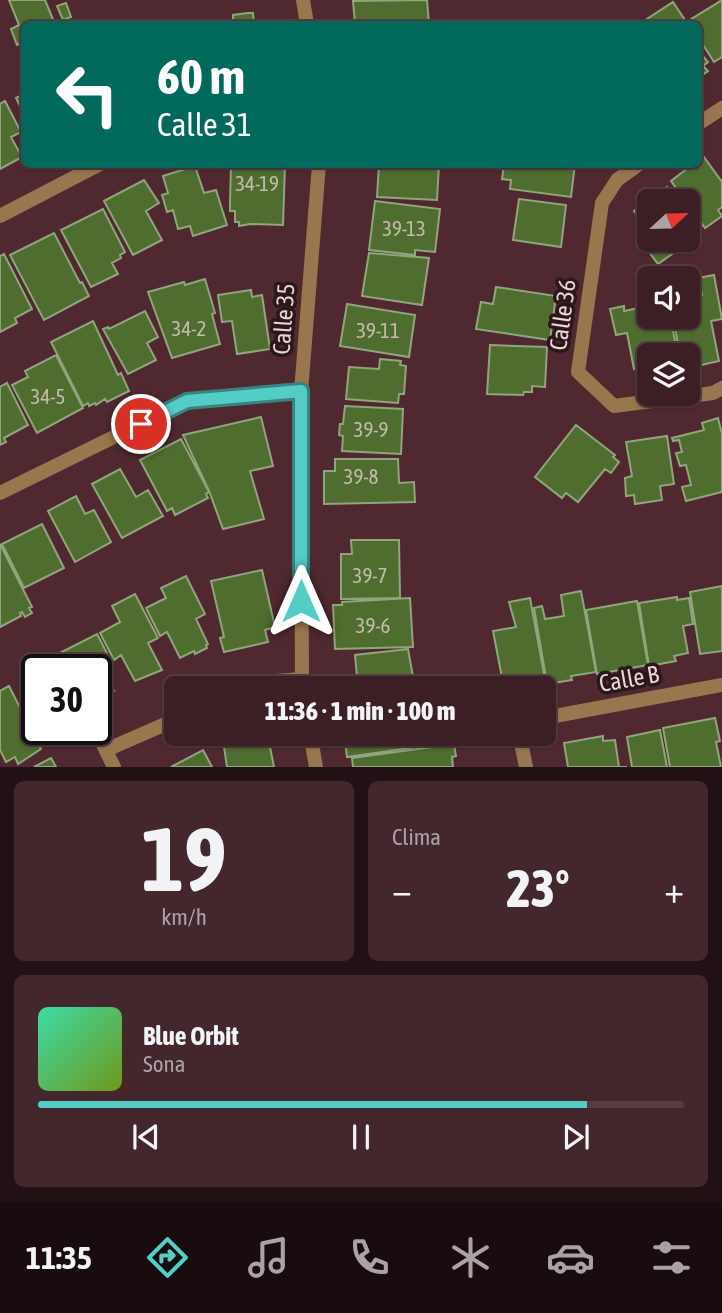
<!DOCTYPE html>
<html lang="es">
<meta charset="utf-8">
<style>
body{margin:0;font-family:"Asap Condensed",sans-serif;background:#43272c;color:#f1f3f6;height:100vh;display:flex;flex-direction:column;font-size:26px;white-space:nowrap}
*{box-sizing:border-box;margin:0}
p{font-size:23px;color:#aca2a6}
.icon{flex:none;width:38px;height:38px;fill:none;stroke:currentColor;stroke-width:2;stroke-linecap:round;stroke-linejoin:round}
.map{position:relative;height:767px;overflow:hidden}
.sheet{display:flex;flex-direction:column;gap:14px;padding:14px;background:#211114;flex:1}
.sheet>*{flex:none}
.banner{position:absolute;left:21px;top:21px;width:681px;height:147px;border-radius:10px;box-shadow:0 2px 5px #0004,0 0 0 2px #553d41;background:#00695c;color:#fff;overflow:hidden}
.needle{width:46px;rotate:68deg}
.fabs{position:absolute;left:637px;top:189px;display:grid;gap:14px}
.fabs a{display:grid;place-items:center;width:63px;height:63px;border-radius:10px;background:#3c1f24;box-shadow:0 2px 5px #0004,0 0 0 2px #553d41;font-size:35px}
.speed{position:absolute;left:21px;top:654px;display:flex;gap:14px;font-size:35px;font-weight:700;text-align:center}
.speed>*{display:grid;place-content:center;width:91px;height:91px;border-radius:50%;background:#3c1f24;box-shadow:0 2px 5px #0004,0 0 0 2px #553d41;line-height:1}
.speed .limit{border:4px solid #111;border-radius:10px;background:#fff;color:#111}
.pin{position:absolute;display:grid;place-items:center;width:60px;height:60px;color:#fff;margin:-30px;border:4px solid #fff;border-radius:50%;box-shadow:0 2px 7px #0007}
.me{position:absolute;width:77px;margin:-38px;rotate:0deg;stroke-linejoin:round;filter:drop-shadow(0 0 5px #0008)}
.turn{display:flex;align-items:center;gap:24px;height:147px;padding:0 21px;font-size:32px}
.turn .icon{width:91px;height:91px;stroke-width:2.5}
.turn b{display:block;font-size:49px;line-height:60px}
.big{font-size:52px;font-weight:800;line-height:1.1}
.sheet .card{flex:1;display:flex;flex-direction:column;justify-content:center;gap:10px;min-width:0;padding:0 24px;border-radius:10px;background:#43272c}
.sheet .dial{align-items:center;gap:0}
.dial b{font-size:91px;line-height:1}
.song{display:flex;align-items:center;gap:21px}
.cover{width:84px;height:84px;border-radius:10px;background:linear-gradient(135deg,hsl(160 70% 55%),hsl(80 70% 35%))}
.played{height:7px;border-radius:4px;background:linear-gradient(90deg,#54cdc7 85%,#553d41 85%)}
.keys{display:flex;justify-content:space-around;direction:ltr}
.heat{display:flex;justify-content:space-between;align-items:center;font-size:38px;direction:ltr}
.sheet .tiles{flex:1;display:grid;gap:14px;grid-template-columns:1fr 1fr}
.card:last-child{grid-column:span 2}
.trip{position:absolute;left:164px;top:676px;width:392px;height:70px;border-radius:10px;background:#3c1f24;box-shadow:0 2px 5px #0004,0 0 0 2px #553d41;font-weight:800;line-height:70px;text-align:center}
.menu{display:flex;height:112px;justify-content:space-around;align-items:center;background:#180c0e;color:#aca2a6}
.menu .icon{width:49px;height:49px}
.menu .current{color:#54cdc7}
.menu b{font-size:32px;color:#f1f3f6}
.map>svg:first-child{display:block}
.building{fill:#4f6d2e;stroke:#90a57e;stroke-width:2}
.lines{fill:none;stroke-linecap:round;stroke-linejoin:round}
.service{stroke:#99774e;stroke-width:14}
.minor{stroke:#99774e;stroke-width:14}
.route-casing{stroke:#378581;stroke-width:18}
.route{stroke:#54cdc7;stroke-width:12}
.labels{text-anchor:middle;stroke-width:7;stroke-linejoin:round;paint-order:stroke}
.number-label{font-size:21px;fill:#c6baac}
.street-label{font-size:24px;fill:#eed4d6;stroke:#2a181b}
</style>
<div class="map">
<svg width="722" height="767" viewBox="0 0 722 767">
<rect width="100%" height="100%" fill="#502930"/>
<path class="building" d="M 9,0 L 45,0 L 55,24 L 24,24 L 24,42 L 17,45 L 11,29 L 19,25 Z
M 427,0 L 429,24 L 355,24 L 353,1 Z
M 722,0 L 722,57 L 714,62 L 698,37 L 698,24 L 690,24 L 688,21 Z
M 673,2 L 685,20 L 680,24 L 647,24 L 644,21 Z
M 66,3 L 71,17 L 63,20 L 57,6 Z
M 248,13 L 253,13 L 254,24 L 233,24 L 233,15 Z
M 698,50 L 708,62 L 703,66 L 708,71 L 698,78 Z
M 24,94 L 24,114 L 16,98 Z
M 5,101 L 21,132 L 11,137 L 22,157 L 0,169 L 0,104 Z
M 704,157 L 722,182 L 722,207 L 718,210 L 722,216 L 705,228 L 671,181 L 693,164 L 698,164 L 698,161 Z
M 231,164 L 285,165 L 283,225 L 250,224 L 239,226 L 239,222 L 235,222 L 235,211 L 230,211 L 230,203 Z
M 379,164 L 439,164 L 437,200 L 377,197 Z
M 504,164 L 575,164 L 571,197 L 510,189 L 511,180 L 502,179 Z
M 195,166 L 204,193 L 216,190 L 227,225 L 193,236 L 190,226 L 178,229 L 173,210 L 167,212 L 162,195 L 168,193 L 163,176 Z
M 144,180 L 159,203 L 146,211 L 162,240 L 133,255 L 104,201 Z
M 667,187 L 678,201 L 649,201 L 649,240 L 687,240 L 689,242 L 658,264 L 637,236 L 647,229 L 634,211 Z
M 519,199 L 566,205 L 561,247 L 513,240 Z
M 375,201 L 440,209 L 435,252 L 415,250 L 415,255 L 369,250 Z
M 103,209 L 125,252 L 120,255 L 121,258 L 112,263 L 118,274 L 91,287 L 61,230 Z
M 688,215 L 699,231 L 688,239 Z
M 54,233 L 80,283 L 82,282 L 89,296 L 44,320 L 10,255 Z
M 369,253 L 429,258 L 422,305 L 362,296 Z
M 4,254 L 32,309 L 15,318 L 17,323 L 0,332 L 0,256 Z
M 714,275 L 722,319 L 711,321 L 719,361 L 688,368 L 688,355 L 680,355 L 673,317 L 688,317 L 688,298 L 702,295 L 698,278 Z
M 205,279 L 215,313 L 212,314 L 220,344 L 172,358 L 148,292 L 184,282 L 185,285 Z
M 496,287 L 556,296 L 550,340 L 476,329 L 481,302 L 493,304 Z
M 251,290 L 252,297 L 262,295 L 270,349 L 237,354 L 232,321 L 222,322 L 218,295 Z
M 347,304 L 415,315 L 409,357 L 340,346 Z
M 624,306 L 624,311 L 649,306 L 649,317 L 670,317 L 678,355 L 649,355 L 649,366 L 634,369 L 627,333 L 616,335 L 610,309 Z
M 145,311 L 158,337 L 147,343 L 156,360 L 128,374 L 103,329 L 108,327 L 109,329 Z
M 93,321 L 118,375 L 121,373 L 129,391 L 107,402 L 105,399 L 96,405 L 95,403 L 89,406 L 88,403 L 83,406 L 51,342 Z
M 490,345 L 547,347 L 545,387 L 532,386 L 532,392 L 524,392 L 523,395 L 487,394 Z
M 56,355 L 83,408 L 37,433 L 12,385 L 28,377 L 25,371 Z
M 380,359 L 401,361 L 400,365 L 406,366 L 404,394 L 399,394 L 398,403 L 346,399 L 349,367 L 379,369 Z
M 7,383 L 28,425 L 4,438 L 6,442 L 0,445 L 0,387 Z
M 345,406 L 403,409 L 401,454 L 342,451 L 343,436 L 339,435 L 340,424 L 343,424 Z
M 261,417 L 273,466 L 250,471 L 264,519 L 223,529 L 209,491 L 183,435 Z
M 718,418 L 722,434 L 722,492 L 686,501 L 682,487 L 691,485 L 686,465 L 680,466 L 676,453 L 682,452 L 679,440 L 673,441 L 672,438 L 704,430 L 702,423 Z
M 576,425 L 615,455 L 613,457 L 619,462 L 611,473 L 605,469 L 578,502 L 566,493 L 562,498 L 535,477 Z
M 667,436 L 674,484 L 660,486 L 662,500 L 635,504 L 634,495 L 626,496 L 625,478 L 632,476 L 626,442 Z
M 181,439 L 209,492 L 206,494 L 208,498 L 175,515 L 172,508 L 167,511 L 140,460 Z
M 335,459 L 398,459 L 399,483 L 414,482 L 415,502 L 324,504 L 324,471 L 335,471 Z
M 120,469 L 136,497 L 148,490 L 163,516 L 122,538 L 92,484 Z
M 76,496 L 85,514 L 94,510 L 111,542 L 75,562 L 48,511 Z
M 42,524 L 64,568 L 24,588 L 2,544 Z
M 351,540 L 399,540 L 400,598 L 341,599 L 341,554 L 352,554 Z
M 0,544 L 32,607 L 29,608 L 32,613 L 25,617 L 22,612 L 20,613 L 21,616 L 0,627 Z
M 262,570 L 275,627 L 265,630 L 268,642 L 224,652 L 220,638 L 224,637 L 211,581 Z
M 186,576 L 205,614 L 196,619 L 208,644 L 206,645 L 207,648 L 195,654 L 194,651 L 180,658 L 167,632 L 160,636 L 146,608 L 166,598 L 161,588 Z
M 722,586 L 722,651 L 700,654 L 690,592 Z
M 581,591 L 596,672 L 571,676 L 572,680 L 547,684 L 534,608 L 542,606 L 545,619 L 564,616 L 561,595 Z
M 135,594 L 158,638 L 148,643 L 162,670 L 135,681 L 121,655 L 114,660 L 100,633 L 120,622 L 112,606 Z
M 677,597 L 677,600 L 689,598 L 693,624 L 683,626 L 688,653 L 674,656 L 676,661 L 649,666 L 639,603 Z
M 410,598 L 413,647 L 335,649 L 333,605 L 342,605 L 342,602 Z
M 530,598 L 546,685 L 533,688 L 504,688 L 493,631 L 516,627 L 509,602 Z
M 637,601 L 648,665 L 597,674 L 586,610 Z
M 97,634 L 111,661 L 102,666 L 114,691 L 101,697 L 103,701 L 96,704 L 96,670 L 46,670 L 42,662 Z
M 408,649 L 415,688 L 358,688 L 355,655 Z
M 9,686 L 41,749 L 18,764 L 15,757 L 6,762 L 0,750 L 0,691 Z
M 715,718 L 720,741 L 716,742 L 721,767 L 670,767 L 663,728 Z
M 660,730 L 667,767 L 632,767 L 627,737 Z
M 222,733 L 282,733 L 283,745 L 270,747 L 274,767 L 227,767 Z
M 344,733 L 422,733 L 424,746 L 347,757 Z
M 603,736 L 603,741 L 615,740 L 619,767 L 627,767 L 568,767 L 564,743 Z
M 454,744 L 456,756 L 452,757 L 453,767 L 353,767 L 352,758 Z
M 203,750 L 212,767 L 171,767 Z
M 51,758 L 56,767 L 34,767 Z"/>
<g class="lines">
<path class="service" d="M 96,730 L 114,767"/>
<path class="minor" d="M 303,0 L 307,24
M 698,124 L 722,108
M 639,164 L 617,180 L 602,203 L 578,372 L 614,406 L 713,393 L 722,388
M 0,216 L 100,164
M 0,493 L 187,401 L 301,392
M 250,688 L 264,682 L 301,679
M 302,688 L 301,392 L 319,164
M 544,718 L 722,685
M 310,733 L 316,767
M 519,733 L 526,767
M 106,750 L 177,719"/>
</g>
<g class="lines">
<defs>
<path id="route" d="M 141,424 L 187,401 L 301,391 L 301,601"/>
</defs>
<use href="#route" class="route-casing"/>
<use href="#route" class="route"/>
</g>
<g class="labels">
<g class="number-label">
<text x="257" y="191">34-19</text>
<text x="404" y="236">39-13</text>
<text x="189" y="336">34-2</text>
<text x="378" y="338">39-11</text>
<text x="48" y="404">34-5</text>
<text x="371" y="437">39-9</text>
<text x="361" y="484">39-8</text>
<text x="370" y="583">39-7</text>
<text x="373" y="633">39-6</text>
</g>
<g class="street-label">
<text transform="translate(563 315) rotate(-82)" y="8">Calle 36</text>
<text transform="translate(284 319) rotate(-86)" y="8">Calle 35</text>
<text transform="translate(629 679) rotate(-10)" y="8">Calle B</text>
</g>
</g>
</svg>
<div class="fabs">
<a><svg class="needle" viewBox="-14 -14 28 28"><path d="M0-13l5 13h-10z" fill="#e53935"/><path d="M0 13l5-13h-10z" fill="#aca2a6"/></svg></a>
<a><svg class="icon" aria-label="sound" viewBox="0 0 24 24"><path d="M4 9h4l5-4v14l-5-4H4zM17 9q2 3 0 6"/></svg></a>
<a><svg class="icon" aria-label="layers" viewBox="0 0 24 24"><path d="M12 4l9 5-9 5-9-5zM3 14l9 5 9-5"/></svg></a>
</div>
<div class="speed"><div class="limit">30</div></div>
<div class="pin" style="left:141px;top:424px;background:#d93025"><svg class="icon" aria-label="arrive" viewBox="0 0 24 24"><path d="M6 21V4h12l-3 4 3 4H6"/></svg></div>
<svg class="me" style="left:301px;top:601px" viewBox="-20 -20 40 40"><path d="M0-17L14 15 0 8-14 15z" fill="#54cdc7" stroke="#fff" stroke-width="4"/></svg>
<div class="trip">11:36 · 1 min · 100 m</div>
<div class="banner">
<div class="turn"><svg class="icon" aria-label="left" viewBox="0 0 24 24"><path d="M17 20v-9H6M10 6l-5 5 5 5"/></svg><div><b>60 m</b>Calle 31</div></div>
</div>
</div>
<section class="sheet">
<div class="tiles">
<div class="card dial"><b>19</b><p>km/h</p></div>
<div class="card"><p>Clima</p>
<div class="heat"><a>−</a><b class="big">23°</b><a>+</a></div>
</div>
<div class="card">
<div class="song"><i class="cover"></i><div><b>Blue Orbit</b><p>Sona</p></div></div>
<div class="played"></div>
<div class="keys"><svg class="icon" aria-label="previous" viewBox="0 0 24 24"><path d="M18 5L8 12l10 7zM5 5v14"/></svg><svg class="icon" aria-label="pause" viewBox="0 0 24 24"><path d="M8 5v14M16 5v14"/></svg><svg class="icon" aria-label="next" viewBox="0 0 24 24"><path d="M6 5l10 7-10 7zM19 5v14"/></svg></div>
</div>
</div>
</section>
<nav class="menu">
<b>11:35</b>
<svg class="icon current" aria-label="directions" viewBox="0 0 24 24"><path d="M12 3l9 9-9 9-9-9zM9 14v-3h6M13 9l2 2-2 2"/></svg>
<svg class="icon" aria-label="music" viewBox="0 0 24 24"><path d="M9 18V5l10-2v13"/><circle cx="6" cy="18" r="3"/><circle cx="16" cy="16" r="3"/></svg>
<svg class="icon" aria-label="phone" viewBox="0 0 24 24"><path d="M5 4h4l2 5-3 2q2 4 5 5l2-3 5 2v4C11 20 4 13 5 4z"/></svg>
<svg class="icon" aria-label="climate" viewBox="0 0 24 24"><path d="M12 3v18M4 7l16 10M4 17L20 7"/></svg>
<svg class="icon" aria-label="car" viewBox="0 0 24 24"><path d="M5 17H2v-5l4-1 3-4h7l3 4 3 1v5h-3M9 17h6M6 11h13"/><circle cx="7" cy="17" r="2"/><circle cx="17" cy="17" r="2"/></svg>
<svg class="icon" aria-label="filters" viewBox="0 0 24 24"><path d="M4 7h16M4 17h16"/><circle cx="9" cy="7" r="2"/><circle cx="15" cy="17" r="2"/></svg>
</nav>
